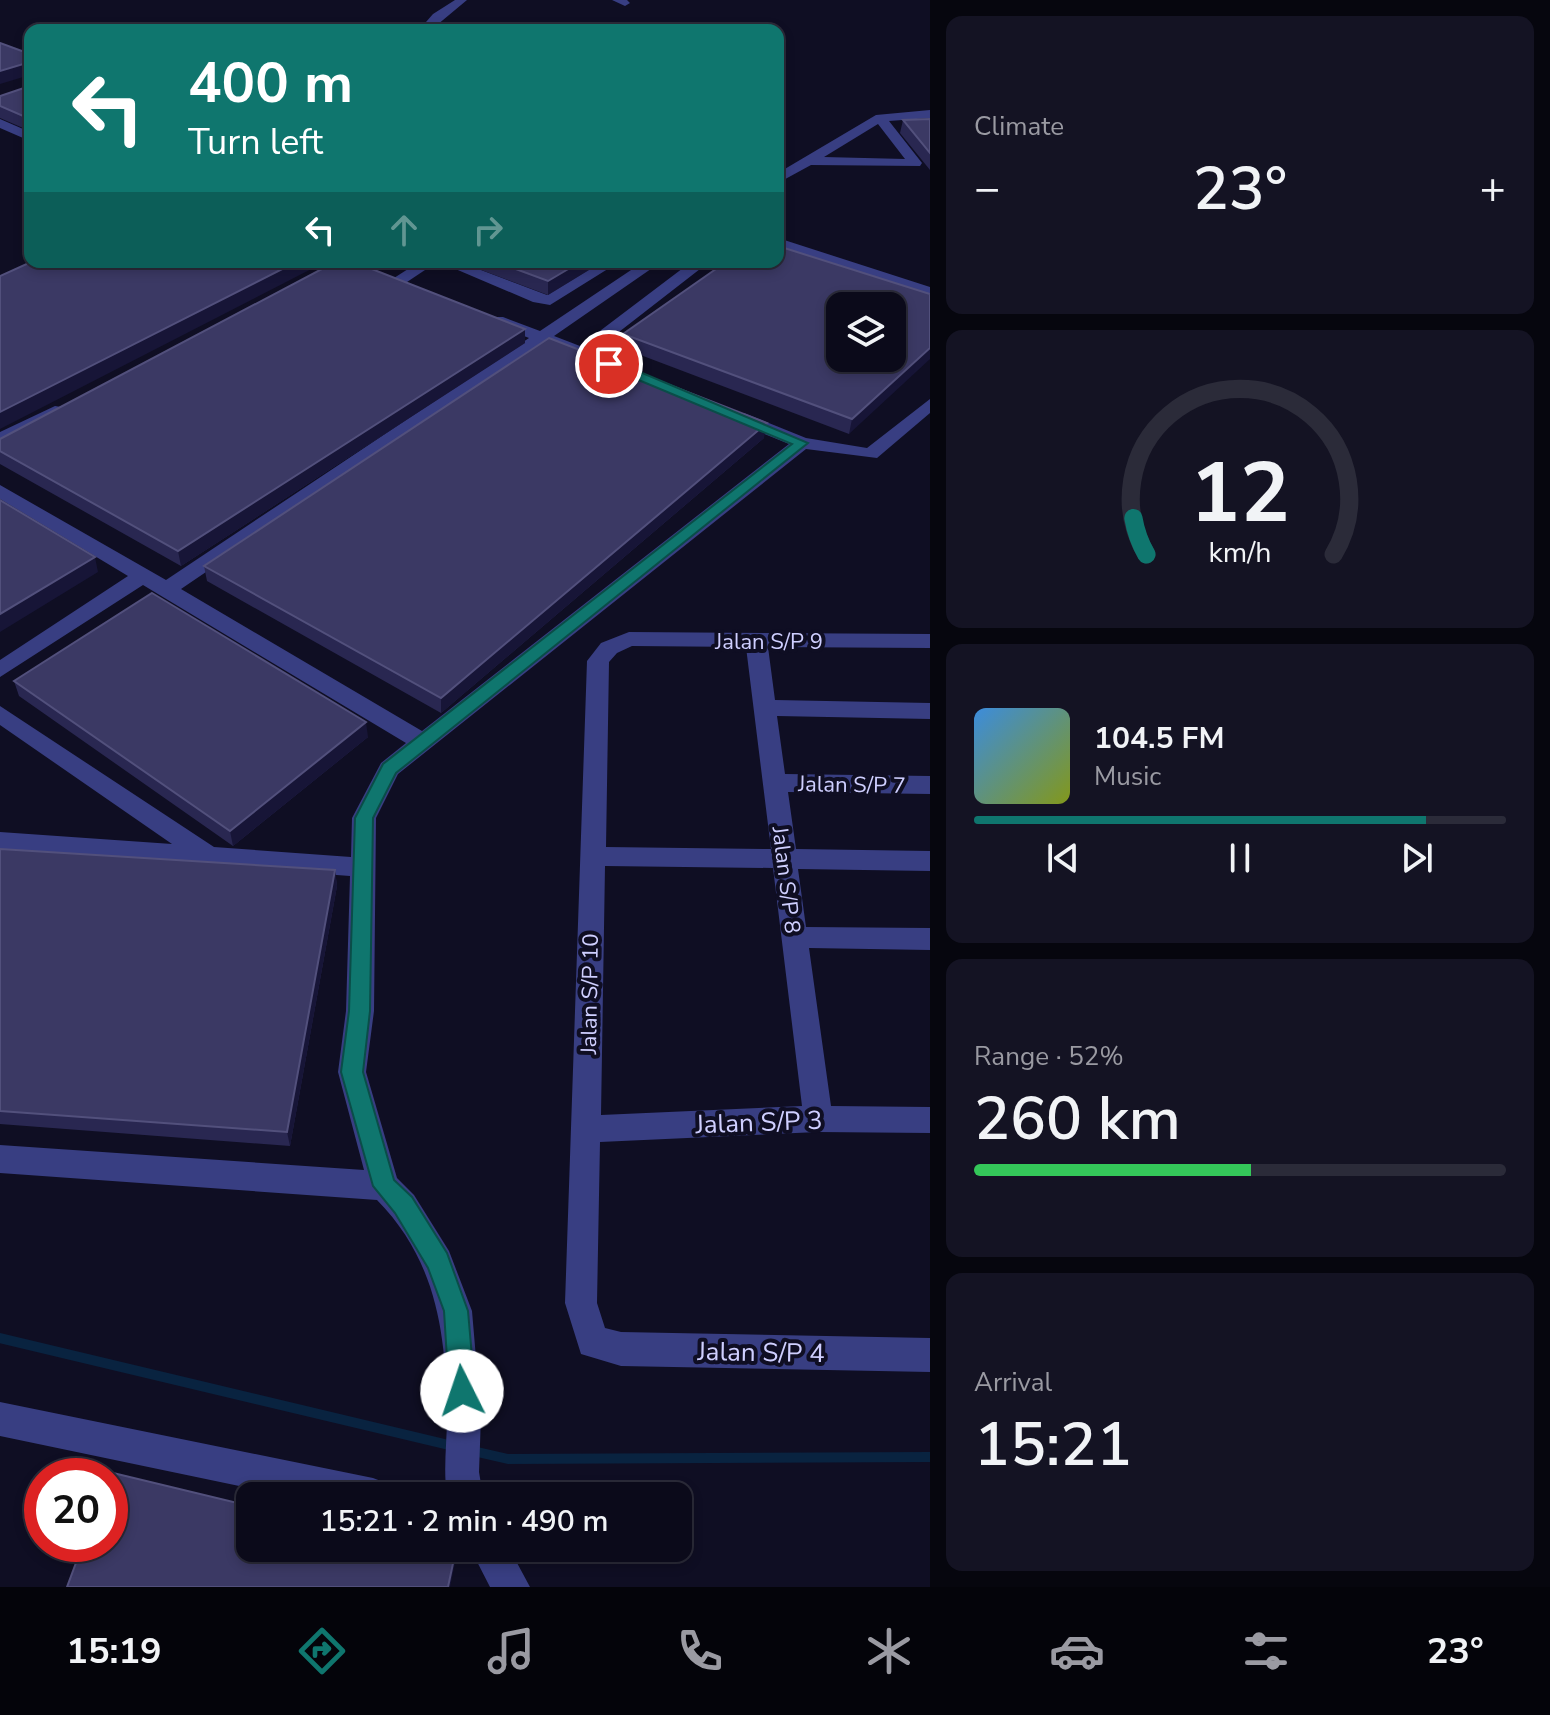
<!DOCTYPE html>
<meta charset="utf-8">
<style>
body{margin:0;font-family:"Nunito Sans",sans-serif;background:#141323;color:#f1f3f6;height:100vh;display:flex;flex-direction:column;font-size:30px;white-space:nowrap}
*{box-sizing:border-box;margin:0}
p{font-size:26px;color:#9a9aa2}
.icon{flex:none;width:44px;height:44px;fill:none;stroke:currentColor;stroke-width:2;stroke-linecap:round;stroke-linejoin:round}
.map{position:relative;flex:1;overflow:hidden}
.side{display:flex;flex-direction:column;gap:16px;padding:16px;background:#06060e;width:620px}
.side>*{flex:none}
.guide{position:absolute;left:24px;top:24px;width:760px;height:244px;border-radius:16px;box-shadow:0 4px 12px #0003,0 0 0 2px #2b2b39;background:#0f766e;color:#fff;overflow:hidden}
.fabs{position:absolute;left:826px;top:292px;display:grid;gap:16px}
.fabs a{display:grid;place-items:center;width:80px;height:80px;border-radius:16px;background:#0b0a1a;box-shadow:0 4px 12px #0003,0 0 0 2px #2b2b39;font-size:40px}
.speed{position:absolute;left:24px;top:1458px;display:flex;gap:16px;font-size:40px;font-weight:700;text-align:center}
.speed>*{display:grid;place-content:center;width:104px;height:104px;border-radius:50%;background:#0b0a1a;box-shadow:0 4px 12px #0003,0 0 0 2px #2b2b39;line-height:1}
.speed .limit{border:12px solid #d22;background:#fff;color:#111}
.pin{position:absolute;display:grid;place-items:center;width:68px;height:68px;color:#fff;margin:-34px;border:4px solid #fff;border-radius:50%;box-shadow:0 2px 8px #0007}
.me{position:absolute;width:88px;margin:-44px;rotate:356deg;stroke-linejoin:round;filter:drop-shadow(0 0 6px #0008)}
.turn{display:flex;align-items:center;gap:28px;height:168px;padding:0 32px;font-size:36px}
.turn .icon{width:104px;height:104px;stroke-width:2.5}
.turn b{display:block;font-size:56px;line-height:68px}
.lanes{display:flex;align-items:center;height:76px;padding:0 32px;background:#0003;justify-content:center;gap:40px;direction:ltr}
.lanes .off{opacity:.35}
.big{font-size:60px;font-weight:600;line-height:1.1}
.side .card{flex:1;display:flex;flex-direction:column;justify-content:center;gap:12px;min-width:0;padding:0 28px;border-radius:16px;background:#141323}
.side .dial{align-items:center;gap:0}
.dial svg{height:208px;overflow:visible;fill:none;stroke:#2b2b39;stroke-width:7;stroke-linecap:round;text-anchor:middle}
.dial text{fill:#f1f3f6;stroke:none}
.song{display:flex;align-items:center;gap:24px}
.cover{width:96px;height:96px;border-radius:12px;background:linear-gradient(135deg,hsl(210 70% 55%),hsl(70 70% 35%))}
.played{height:8px;border-radius:4px;background:linear-gradient(90deg,#0f766e 85%,#2b2b39 85%)}
.keys{display:flex;justify-content:space-around;direction:ltr}
.heat{display:flex;justify-content:space-between;align-items:center;font-size:44px;direction:ltr}
.charge{height:12px;border-radius:6px;background:linear-gradient(90deg,#34c759 52%,#2b2b39 0)}
.trip{position:absolute;left:236px;top:1482px;width:456px;height:80px;border-radius:16px;background:#0b0a1a;box-shadow:0 4px 12px #0003,0 0 0 2px #2b2b39;font-weight:600;line-height:80px;text-align:center}
.menu{display:flex;height:128px;justify-content:space-around;align-items:center;background:#04040a;color:#9a9aa2}
.menu .icon{width:56px;height:56px}
.menu .on{color:#0f766e}
.menu b{font-size:36px;color:#f1f3f6}
main{display:flex;flex:1;min-height:0}
.map>svg:first-child{display:block}
.lines{fill:none;stroke-linecap:round;stroke-linejoin:round}
.stream{stroke:#092340;stroke-width:10}
.minor{fill:#383e82;fill-rule:evenodd}
.wall{fill:#292751}
.shaded-wall{fill:#171537}
.building{fill:#3b3964;stroke:#52507c;stroke-width:2;fill-rule:evenodd}
.route{fill:#0f766e;stroke:#0a4d48;stroke-width:2}
.labels{text-anchor:middle;stroke-width:8;stroke-linejoin:round;paint-order:stroke}
.street-label{font-size:22px;fill:#cfcfff;stroke:#0f0e23}
.near-street-label{font-size:26px;fill:#cfcfff;stroke:#0f0e23}
</style>
<main>
<div class="map">
<svg width="930" height="1587" viewBox="0 0 930 1587">
<rect width="100%" height="100%" fill="#0f0e23"/>
<g class="lines">
<path class="stream" d="M 0,1338 L 453,1446
M 473,1451 L 508,1459 L 930,1457"/>
<path class="minor" d="M 455,0 L 467,0 L 431,30 L 419,30 L 433,14 Z
M 612,0 L 627,0 L 630,3 L 625,6 Z
M 930,110 L 930,118 L 889,121 L 922,163 L 920,166 L 811,165 L 778,183 L 778,173 L 876,115 ZM 878,124 L 905,159 L 824,157 Z
M 0,119 L 30,132 L 30,141 L 0,128 Z
M 778,238 L 930,287 L 930,297 L 778,247 Z
M 419,262 L 437,262 L 404,284 L 394,284 L 394,278 Z
M 439,262 L 460,262 L 547,295 L 601,262 L 619,262 L 550,305 L 533,302 Z
M 643,262 L 661,262 L 554,336 L 580,346 L 691,262 L 709,262 L 588,356 L 572,355 L 543,343 L 181,589 L 422,731 L 789,444 L 732,421 L 732,413 L 744,413 L 806,438 L 867,448 L 930,399 L 930,413 L 877,458 L 806,449 L 398,774 L 376,818 L 374,1011 L 366,1072 L 397,1178 L 414,1195 L 449,1251 L 472,1311 L 481,1417 L 479,1472 L 483,1496 L 447,1496 C 443,1469 447,1444 447,1416 C 446,1334 437,1261 377,1200 L 0,1173 L 0,1145 L 364,1170 L 338,1072 L 346,1011 L 350,876 L 0,850 L 0,832 L 172,844 L 0,725 L 0,706 L 214,847 L 351,857 L 352,818 L 381,763 L 406,743 L 143,585 L 0,677 L 0,660 L 128,576 L 0,499 L 0,485 L 166,580 L 529,338 L 491,323 L 491,317 L 503,317 L 540,331 Z
M 55,406 L 61,407 L 61,415 L 0,444 L 0,432 Z
M 629,632 L 930,634 L 930,648 L 768,647 L 775,700 L 930,703 L 930,719 L 777,716 L 785,774 L 930,776 L 930,794 L 788,792 L 796,849 L 930,851 L 930,871 L 798,869 L 806,927 L 930,928 L 930,950 L 809,948 L 831,1106 L 930,1107 L 930,1133 L 818,1132 L 600,1142 L 597,1303 L 605,1328 L 621,1332 L 930,1338 L 930,1372 L 621,1366 L 581,1354 L 565,1303 L 587,661 L 601,643 ZM 632,646 L 746,647 L 771,849 L 606,847 L 609,662 L 617,653 ZM 605,866 L 773,868 L 802,1106 L 601,1115 Z
M 0,1402 L 373,1478 L 386,1483 L 391,1496 L 287,1496 L 0,1436 Z
M 470,1548 L 509,1548 L 530,1587 L 490,1587 Z"/>
</g>
<path class="wall" d="M 30,86 L 30,131 L 0,118 L 0,96 Z
M 930,119 L 930,170 L 900,133 L 903,120 Z
M 460,262 L 602,262 L 548,295 Z
M 930,294 L 849,434 L 622,348 L 623,334 Z
M 525,343 L 181,566 L 0,464 L 0,439 Z
M 764,438 L 441,713 L 207,581 L 204,566 Z
M 14,681 L 368,737 L 233,846 L 19,696 Z
M 0,849 L 335,870 L 337,886 L 290,1146 L 0,1124 Z"/>
<path class="shaded-wall" d="M 30,62 L 30,75 L 0,84 L 0,71 Z
M 296,262 L 323,263 L 0,429 L 0,412 Z
M 580,262 L 602,262 L 548,295 L 548,281 Z
M 525,329 L 525,343 L 181,566 L 178,551 Z
M 930,348 L 930,359 L 849,434 L 852,419 Z
M 767,423 L 764,438 L 441,713 L 441,698 Z
M 95,557 L 98,572 L 0,632 L 0,614 Z
M 366,722 L 368,737 L 233,846 L 230,831 Z
M 335,870 L 337,886 L 290,1146 L 287,1132 Z
M 455,1554 L 455,1563 L 450,1587 L 448,1587 Z"/>
<path class="building" d="M 0,43 L 30,54 L 30,62 L 0,71 Z
M 30,86 L 30,119 L 0,106 L 0,96 Z
M 930,119 L 930,153 L 903,120 Z
M 778,246 L 930,294 L 930,348 L 852,419 L 623,334 L 726,262 L 778,262 ZM 840,306 L 892,306 L 892,358 L 840,358 Z
M 31,262 L 296,262 L 0,412 L 0,276 Z
M 335,262 L 354,262 L 525,329 L 178,551 L 0,451 L 0,439 Z
M 497,262 L 580,262 L 548,281 Z
M 549,338 L 767,423 L 441,698 L 204,566 Z
M 0,500 L 95,557 L 0,614 Z
M 152,593 L 366,722 L 230,831 L 14,681 Z
M 0,849 L 335,870 L 287,1132 L 0,1111 Z
M 109,1472 L 250,1506 L 250,1548 L 428,1548 L 455,1554 L 448,1587 L 67,1587 L 83,1544 L 110,1544 L 110,1476 L 107,1476 Z"/>
<path class="route" d="M 605,361 L 614,361 L 808,443 L 396,773 L 373,818 L 370,1011 L 363,1072 L 394,1180 L 412,1197 L 447,1253 L 468,1311 L 475,1391 L 471,1400 L 462,1404 L 453,1400 L 449,1391 L 444,1311 L 428,1268 L 395,1213 L 373,1186 L 341,1072 L 349,1011 L 355,818 L 383,764 L 792,444 L 605,366 Z"/>
<g class="labels">
<g class="street-label">
<text x="769" y="649">Jalan S/P 9</text>
<text transform="translate(852 784) rotate(1)" y="8">Jalan S/P 7</text>
<text transform="translate(787 880) rotate(83)" y="8">Jalan S/P 8</text>
<text transform="translate(589 994) rotate(-89)" y="8">Jalan S/P 10</text>
</g>
<g class="near-street-label">
<text transform="translate(759 1122) rotate(-2)" y="9">Jalan S/P 3</text>
<text transform="translate(761 1352) rotate(1)" y="9">Jalan S/P 4</text>
</g>
</g>
</svg>
<div class="fabs">
<a><svg class="icon" aria-label="layers" viewBox="0 0 24 24"><path d="M12 4l9 5-9 5-9-5zM3 14l9 5 9-5"/></svg></a>
</div>
<div class="speed"><div class="limit">20</div></div>
<div class="pin" style="left:609px;top:364px;background:#d93025"><svg class="icon" aria-label="arrive" viewBox="0 0 24 24"><path d="M6 21V4h12l-3 4 3 4H6"/></svg></div>
<svg class="me" style="left:462px;top:1391px" viewBox="-20 -20 40 40"><circle r="19" fill="#fff"/><path d="M0-13L10 11 0 6-10 11z" fill="#0f766e"/></svg>
<div class="trip">15:21 · 2 min · 490 m</div>
<div class="guide">
<div class="turn"><svg class="icon" aria-label="left" viewBox="0 0 24 24"><path d="M17 20v-9H6M10 6l-5 5 5 5"/></svg><div><b>400 m</b>Turn left</div></div>
<div class="lanes"><svg class="icon" aria-label="left" viewBox="0 0 24 24"><path d="M17 20v-9H6M10 6l-5 5 5 5"/></svg><svg class="icon off" aria-label="ahead" viewBox="0 0 24 24"><path d="M12 20V5M6 11l6-6 6 6"/></svg><svg class="icon off" aria-label="right" viewBox="0 0 24 24"><path d="M7 20v-9h11M14 6l5 5-5 5"/></svg></div>
</div>
</div>
<section class="side">
<div class="card"><p>Climate</p>
<div class="heat"><a>−</a><b class="big">23°</b><a>+</a></div>
</div>
<div class="card dial"><svg viewBox="0 0 100 80">
<path d="M14 69A42 42 0 1 1 86 69"/>
<path d="M14 69A42 42 0 0 1 9 55" stroke="#0f766e"/>
<text x="50" y="56" font-size="32" font-weight="700">12</text>
<text x="50" y="72" font-size="11">km/h</text>
</svg></div>
<div class="card">
<div class="song"><i class="cover"></i><div><b>104.5 FM</b><p>Music</p></div></div>
<div class="played"></div>
<div class="keys"><svg class="icon" aria-label="previous" viewBox="0 0 24 24"><path d="M18 5L8 12l10 7zM5 5v14"/></svg><svg class="icon" aria-label="pause" viewBox="0 0 24 24"><path d="M8 5v14M16 5v14"/></svg><svg class="icon" aria-label="next" viewBox="0 0 24 24"><path d="M6 5l10 7-10 7zM19 5v14"/></svg></div>
</div>
<div class="card"><p>Range · 52%</p><b class="big">260 km</b><div class="charge"></div></div>
<div class="card"><p>Arrival</p><b class="big">15:21</b></div>
</section>
</main>
<nav class="menu">
<b>15:19</b>
<svg class="icon on" aria-label="directions" viewBox="0 0 24 24"><path d="M12 3l9 9-9 9-9-9zM9 14v-3h6M13 9l2 2-2 2"/></svg>
<svg class="icon" aria-label="music" viewBox="0 0 24 24"><path d="M9 18V5l10-2v13"/><circle cx="6" cy="18" r="3"/><circle cx="16" cy="16" r="3"/></svg>
<svg class="icon" aria-label="phone" viewBox="0 0 24 24"><path d="M5 4h4l2 5-3 2q2 4 5 5l2-3 5 2v4C11 20 4 13 5 4z"/></svg>
<svg class="icon" aria-label="climate" viewBox="0 0 24 24"><path d="M12 3v18M4 7l16 10M4 17L20 7"/></svg>
<svg class="icon" aria-label="car" viewBox="0 0 24 24"><path d="M5 17H2v-5l4-1 3-4h7l3 4 3 1v5h-3M9 17h6M6 11h13"/><circle cx="7" cy="17" r="2"/><circle cx="17" cy="17" r="2"/></svg>
<svg class="icon" aria-label="filters" viewBox="0 0 24 24"><path d="M4 7h16M4 17h16"/><circle cx="9" cy="7" r="2"/><circle cx="15" cy="17" r="2"/></svg>
<b>23°</b>
</nav>
